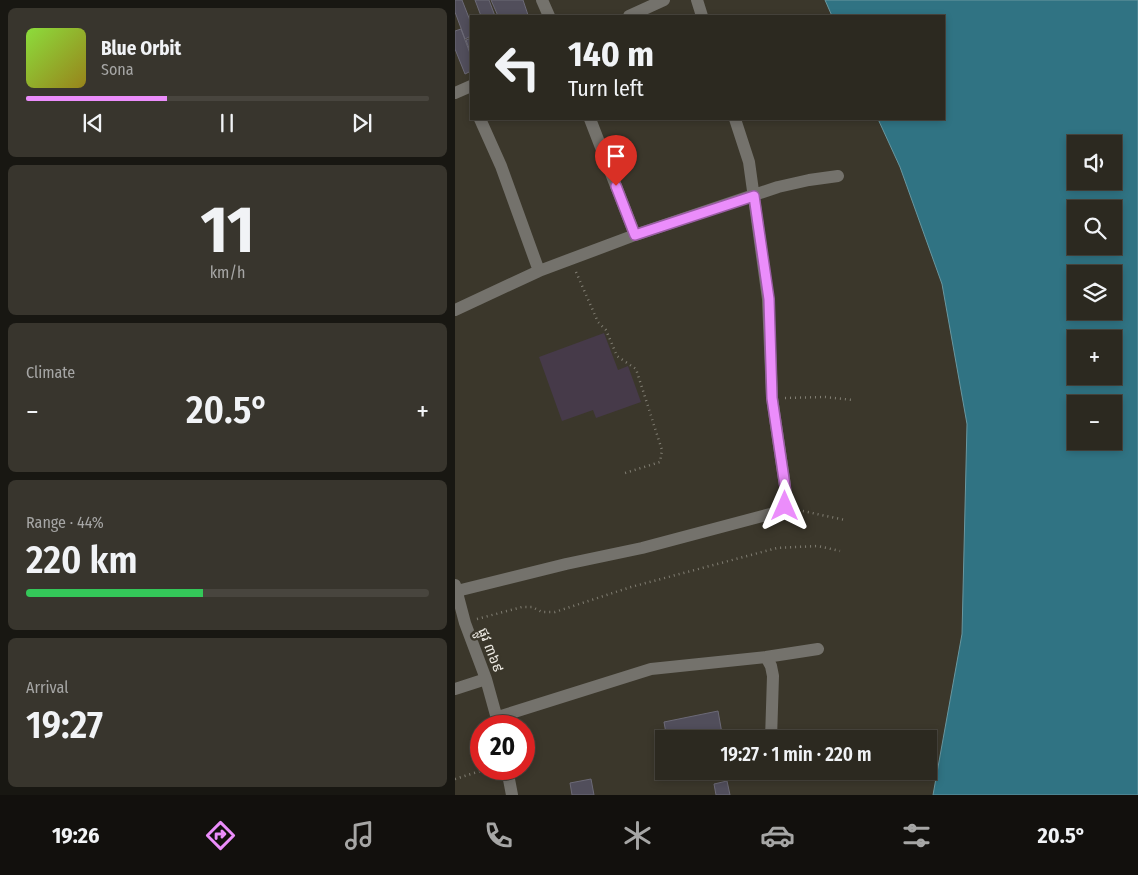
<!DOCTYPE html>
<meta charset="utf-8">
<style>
body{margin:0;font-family:"Fira Sans Condensed","Noto Sans Khmer",sans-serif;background:#38352d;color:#f1f3f6;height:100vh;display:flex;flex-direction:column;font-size:19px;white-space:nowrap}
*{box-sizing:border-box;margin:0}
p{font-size:16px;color:#a6a6a5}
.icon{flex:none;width:28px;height:28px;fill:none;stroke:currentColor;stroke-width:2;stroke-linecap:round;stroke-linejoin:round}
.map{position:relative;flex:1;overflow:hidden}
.panel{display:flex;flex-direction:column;gap:8px;padding:8px;background:#181712;width:455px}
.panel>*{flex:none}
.top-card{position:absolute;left:15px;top:15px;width:475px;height:105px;border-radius:0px;box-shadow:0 2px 8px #0003,0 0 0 1px #48453e;background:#2c2920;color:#f1f3f6;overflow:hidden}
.tools{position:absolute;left:612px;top:135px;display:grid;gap:10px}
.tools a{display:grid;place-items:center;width:55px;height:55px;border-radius:0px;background:#2c2920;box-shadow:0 2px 8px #0003,0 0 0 1px #48453e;font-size:25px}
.speed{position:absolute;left:15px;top:715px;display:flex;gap:10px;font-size:25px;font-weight:700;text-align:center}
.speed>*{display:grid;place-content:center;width:65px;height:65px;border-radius:50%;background:#2c2920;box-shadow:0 2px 8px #0003,0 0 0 1px #48453e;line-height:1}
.speed .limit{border:8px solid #d22;background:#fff;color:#111}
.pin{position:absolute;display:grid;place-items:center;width:42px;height:42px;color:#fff;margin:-51px -21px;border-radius:50% 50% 50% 0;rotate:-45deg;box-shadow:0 0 5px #0007}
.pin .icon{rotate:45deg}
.me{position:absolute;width:55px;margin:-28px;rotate:0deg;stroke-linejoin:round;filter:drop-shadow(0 0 4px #0008)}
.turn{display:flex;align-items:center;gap:18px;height:105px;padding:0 15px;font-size:22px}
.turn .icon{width:65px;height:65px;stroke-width:2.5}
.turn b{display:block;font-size:35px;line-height:42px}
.big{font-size:38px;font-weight:600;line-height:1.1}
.panel .tile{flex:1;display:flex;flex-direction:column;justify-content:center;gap:8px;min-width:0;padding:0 18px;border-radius:8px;background:#38352d}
.panel .dial{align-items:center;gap:0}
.dial b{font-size:65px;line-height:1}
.song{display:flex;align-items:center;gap:15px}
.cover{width:60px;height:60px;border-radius:8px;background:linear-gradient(135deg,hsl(90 70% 55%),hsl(50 70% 35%))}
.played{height:5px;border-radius:2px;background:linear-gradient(90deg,#eb8dfb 35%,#48453e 35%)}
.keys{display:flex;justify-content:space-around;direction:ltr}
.heat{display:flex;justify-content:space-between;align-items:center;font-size:28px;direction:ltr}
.charge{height:8px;border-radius:4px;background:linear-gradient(90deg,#34c759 44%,#48453e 0)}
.trip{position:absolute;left:200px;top:730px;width:282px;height:50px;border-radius:0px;background:#2c2920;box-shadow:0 2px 8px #0003,0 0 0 1px #48453e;font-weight:600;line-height:50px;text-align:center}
.menu{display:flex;height:80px;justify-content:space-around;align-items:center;background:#12100d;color:#a6a6a5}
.menu .icon{width:35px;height:35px}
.menu .active{color:#eb8dfb}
.menu b{font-size:22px;color:#f1f3f6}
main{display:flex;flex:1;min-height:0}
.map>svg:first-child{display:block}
.industrial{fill:#463a49}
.water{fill:#307383;stroke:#6997a0;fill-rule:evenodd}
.building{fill:#514e5b;stroke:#6c6a77}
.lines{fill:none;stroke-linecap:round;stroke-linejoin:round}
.path{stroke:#817e73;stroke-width:2.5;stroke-dasharray:1 4;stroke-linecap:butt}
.minor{stroke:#74726c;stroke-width:12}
.route-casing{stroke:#995ca3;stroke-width:12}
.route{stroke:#eb8dfb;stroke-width:9}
.labels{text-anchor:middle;stroke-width:5;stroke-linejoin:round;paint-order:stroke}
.street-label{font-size:14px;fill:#efece5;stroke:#3b372b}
</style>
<main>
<section class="panel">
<div class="tile">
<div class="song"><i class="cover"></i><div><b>Blue Orbit</b><p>Sona</p></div></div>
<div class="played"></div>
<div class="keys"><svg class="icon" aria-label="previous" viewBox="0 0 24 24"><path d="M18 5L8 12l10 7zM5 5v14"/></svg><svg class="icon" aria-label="pause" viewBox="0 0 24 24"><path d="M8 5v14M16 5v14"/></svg><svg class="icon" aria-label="next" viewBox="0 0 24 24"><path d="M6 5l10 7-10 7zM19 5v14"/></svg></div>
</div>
<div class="tile dial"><b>11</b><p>km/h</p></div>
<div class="tile"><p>Climate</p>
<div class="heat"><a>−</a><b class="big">20.5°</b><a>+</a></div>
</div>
<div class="tile"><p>Range · 44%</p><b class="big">220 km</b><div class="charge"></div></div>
<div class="tile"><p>Arrival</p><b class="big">19:27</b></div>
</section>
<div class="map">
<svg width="683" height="795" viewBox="0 0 683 795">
<rect width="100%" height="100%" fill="#3b372b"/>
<path class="industrial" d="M 149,333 L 163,370 L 173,366 L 186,402 L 141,418 L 138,410 L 107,421 L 84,357 Z"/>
<path class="water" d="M 370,0 L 683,0 L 683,795 L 478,795 L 507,634 L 512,424 L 487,284 L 445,167 L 423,119 L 489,119 L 489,16 L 377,16 ZM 621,144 L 659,144 L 659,181 L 621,181 ZM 621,209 L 659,209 L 659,246 L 621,246 ZM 621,274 L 659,274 L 659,311 L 621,311 ZM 621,339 L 659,339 L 659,376 L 621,376 ZM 621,404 L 659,404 L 659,441 L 621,441 Z"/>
<path class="building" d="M 0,0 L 7,0 L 16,23 L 16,36 L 10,39 L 0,12 Z
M 20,0 L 34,0 L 40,16 L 26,16 Z
M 36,0 L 68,0 L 73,15 L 69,16 L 43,16 Z
M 6,29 L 16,56 L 16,71 L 10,74 L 0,49 L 0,31 Z
M 16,38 L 16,54 L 11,40 Z
M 263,711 L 268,739 L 212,739 L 209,722 Z
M 136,779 L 139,795 L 117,795 L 115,783 Z
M 272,781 L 275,795 L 261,795 L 259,784 Z"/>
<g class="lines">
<path class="path" d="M 121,272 L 143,322 L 151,330 L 162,356 L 181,369 L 207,450 L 205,462 L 170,473
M 330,398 L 370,397 L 398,400
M 343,510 L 390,520
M 22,619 L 67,607 L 77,607 L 87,612 L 100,612 L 176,587 L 322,548 L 363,546 L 385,551
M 0,779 L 32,769"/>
<path class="minor" d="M 87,0 L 94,16
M 242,0 L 247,16
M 174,16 L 209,0
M 0,93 L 16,86
M 25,119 L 46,166 L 84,271
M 135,119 L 180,235
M 0,310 L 84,271 L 180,235 L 323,187 L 354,180 L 383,176
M 0,585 L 10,623 L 31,679 L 44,726
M 2,591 L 111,564 L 187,548 L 319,513 L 330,506 L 331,497 L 330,486 L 317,398 L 313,299 L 294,162 L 280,119
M 311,657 L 316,666 L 318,676 L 316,739
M 0,689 L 31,679
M 43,717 L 196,669 L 311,657 L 363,649
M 52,769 L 57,795"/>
</g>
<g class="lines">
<defs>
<path id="route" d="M 161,186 L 180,235 L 299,196 L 314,299 L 317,398 L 330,486 L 331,497 L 330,506"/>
</defs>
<use href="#route" class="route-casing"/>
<use href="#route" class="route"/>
</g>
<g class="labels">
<g class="street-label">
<text transform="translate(36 650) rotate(69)" y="5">ផ្លូវ ៣៦៩</text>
</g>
</g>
</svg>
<div class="tools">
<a><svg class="icon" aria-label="sound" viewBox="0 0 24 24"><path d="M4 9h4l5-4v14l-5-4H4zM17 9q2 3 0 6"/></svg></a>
<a><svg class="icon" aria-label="search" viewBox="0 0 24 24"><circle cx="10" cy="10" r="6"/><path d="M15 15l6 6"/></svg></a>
<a><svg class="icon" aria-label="layers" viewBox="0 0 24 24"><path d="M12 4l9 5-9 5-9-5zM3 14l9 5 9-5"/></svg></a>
<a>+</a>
<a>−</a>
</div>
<div class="speed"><div class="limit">20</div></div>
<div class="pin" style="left:161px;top:186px;background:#d93025"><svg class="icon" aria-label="arrive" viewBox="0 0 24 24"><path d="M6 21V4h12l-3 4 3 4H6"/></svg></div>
<svg class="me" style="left:330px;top:506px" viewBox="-20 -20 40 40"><path d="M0-17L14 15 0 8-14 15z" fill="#eb8dfb" stroke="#fff" stroke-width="4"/></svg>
<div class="trip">19:27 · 1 min · 220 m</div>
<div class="top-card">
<div class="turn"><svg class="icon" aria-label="left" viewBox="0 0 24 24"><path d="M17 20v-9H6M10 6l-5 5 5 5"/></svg><div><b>140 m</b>Turn left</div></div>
</div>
</div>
</main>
<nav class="menu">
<b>19:26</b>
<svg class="icon active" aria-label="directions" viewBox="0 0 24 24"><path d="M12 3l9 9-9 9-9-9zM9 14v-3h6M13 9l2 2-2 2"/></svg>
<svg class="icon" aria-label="music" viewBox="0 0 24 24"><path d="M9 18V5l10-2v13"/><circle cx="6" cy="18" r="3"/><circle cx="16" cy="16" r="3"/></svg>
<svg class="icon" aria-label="phone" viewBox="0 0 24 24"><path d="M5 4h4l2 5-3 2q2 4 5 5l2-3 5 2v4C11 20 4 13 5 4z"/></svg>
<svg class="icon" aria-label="climate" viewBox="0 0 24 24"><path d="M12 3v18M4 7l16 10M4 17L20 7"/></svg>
<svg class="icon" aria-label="car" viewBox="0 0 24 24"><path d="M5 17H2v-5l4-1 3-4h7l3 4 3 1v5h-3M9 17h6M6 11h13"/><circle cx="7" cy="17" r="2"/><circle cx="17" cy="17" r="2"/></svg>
<svg class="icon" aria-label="filters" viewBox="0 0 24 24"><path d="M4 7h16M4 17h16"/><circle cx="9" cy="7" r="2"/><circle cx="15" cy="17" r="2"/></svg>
<b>20.5°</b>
</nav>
